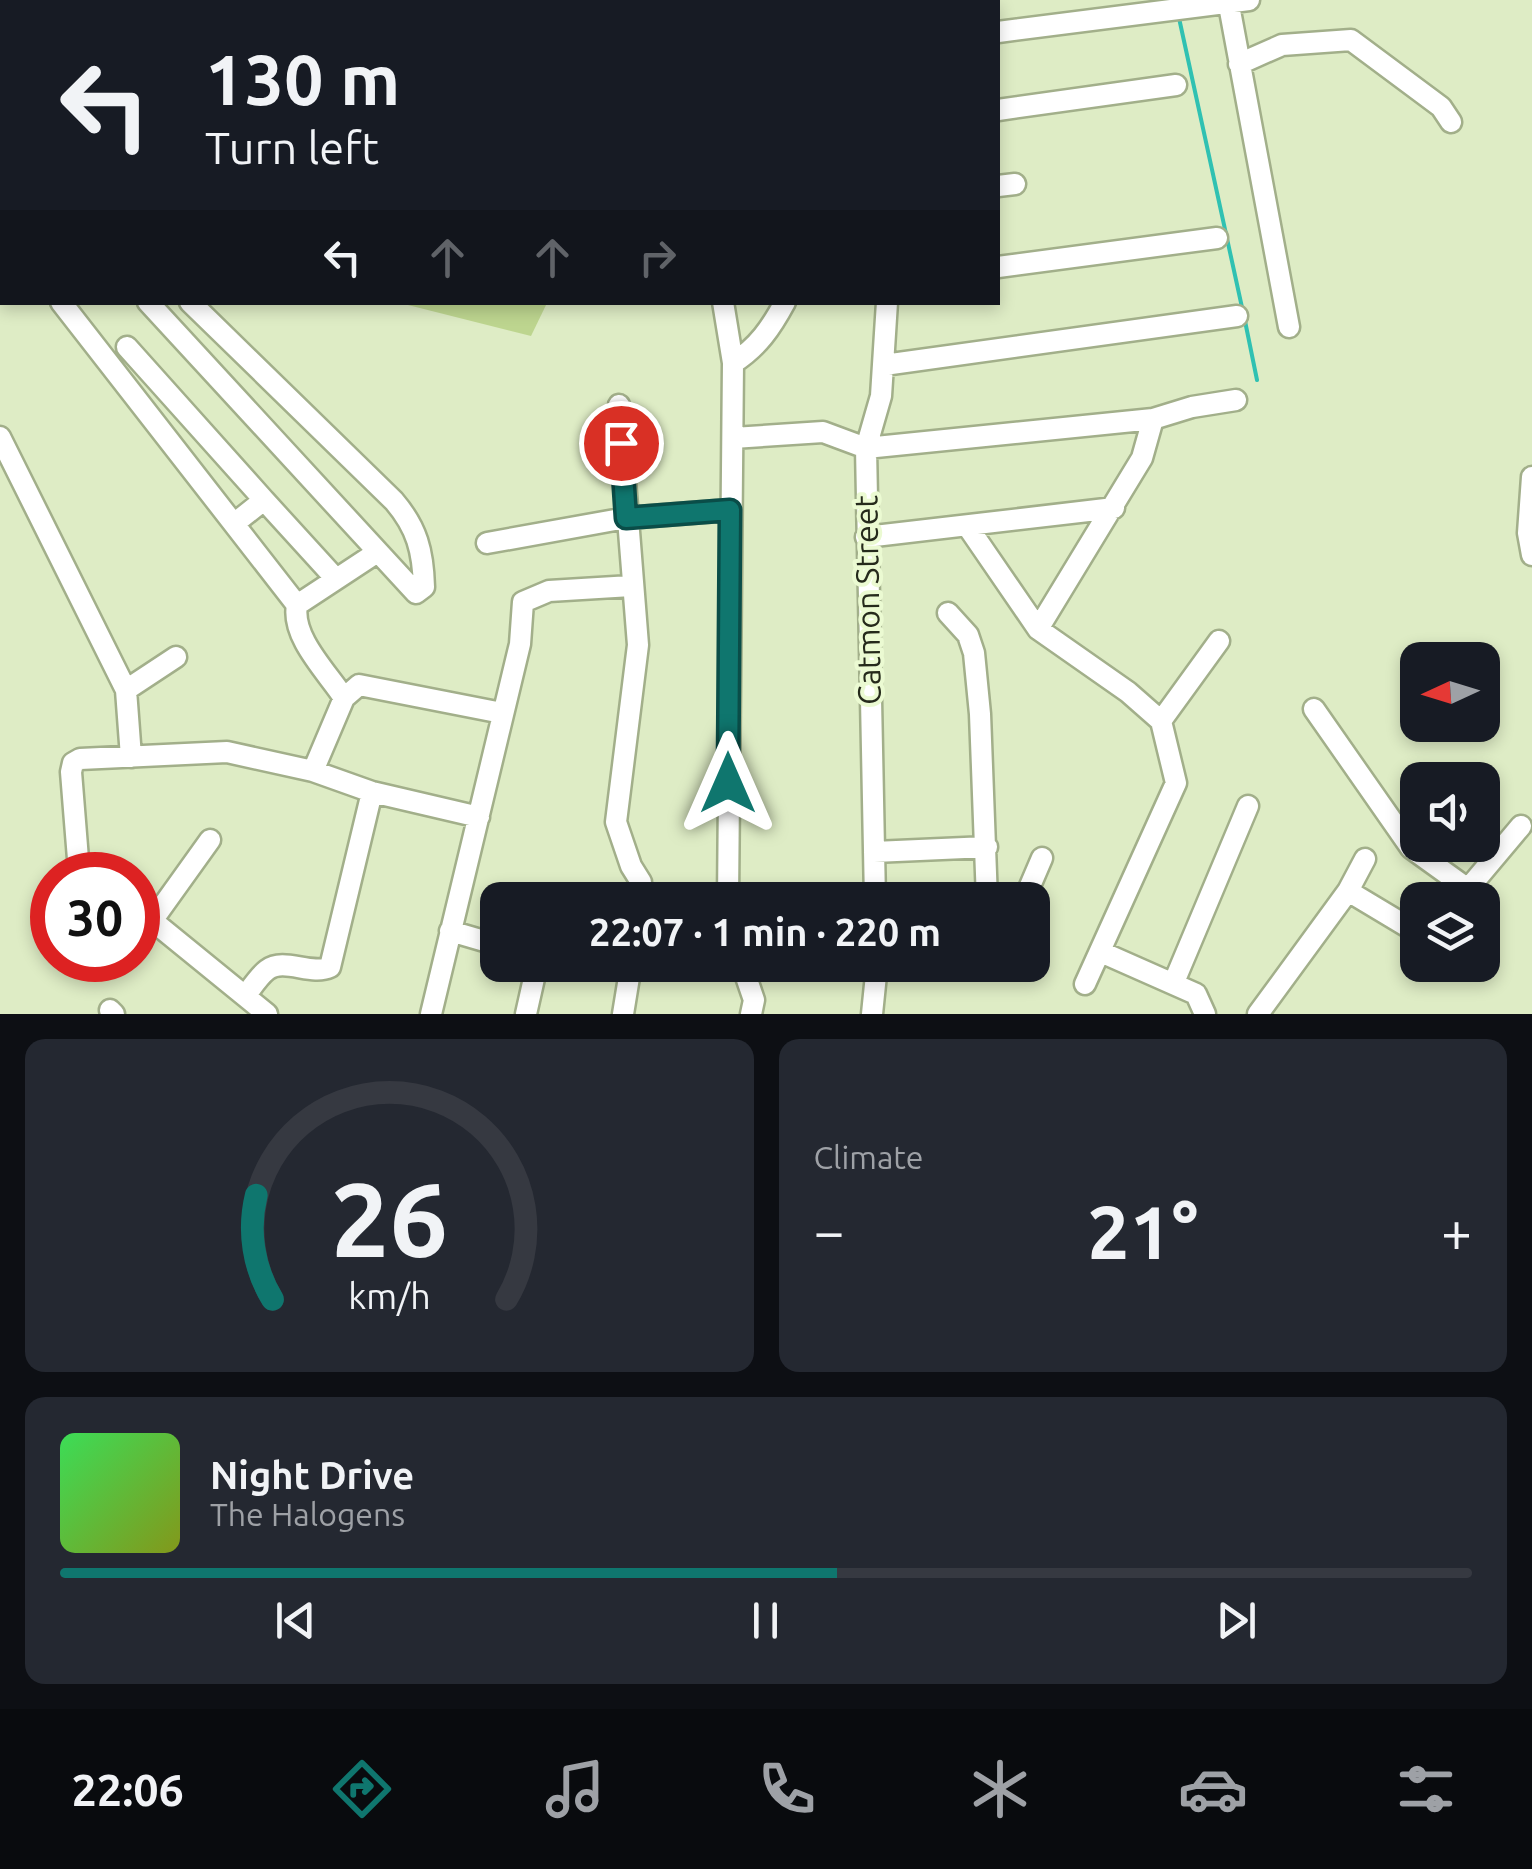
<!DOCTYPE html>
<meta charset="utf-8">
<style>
body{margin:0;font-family:Ubuntu,sans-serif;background:#242831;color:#f1f3f6;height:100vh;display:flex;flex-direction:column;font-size:38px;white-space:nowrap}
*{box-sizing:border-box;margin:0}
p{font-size:32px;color:#9ea1a6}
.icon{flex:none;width:55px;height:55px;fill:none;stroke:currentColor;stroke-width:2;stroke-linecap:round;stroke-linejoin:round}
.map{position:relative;height:1014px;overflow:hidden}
.drawer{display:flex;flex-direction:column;gap:25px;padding:25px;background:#0d0f14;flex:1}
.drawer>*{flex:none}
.top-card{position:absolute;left:0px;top:0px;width:1000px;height:305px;box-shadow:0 5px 15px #0003;background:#171b24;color:#f1f3f6;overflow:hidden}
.needle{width:65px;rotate:266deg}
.controls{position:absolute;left:1400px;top:642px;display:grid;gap:20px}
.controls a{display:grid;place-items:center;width:100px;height:100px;border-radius:20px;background:#171b24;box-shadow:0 5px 15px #0003;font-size:50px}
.speed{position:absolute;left:30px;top:852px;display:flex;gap:20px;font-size:50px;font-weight:700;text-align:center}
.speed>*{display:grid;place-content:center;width:130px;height:130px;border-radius:50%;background:#171b24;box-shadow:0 5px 15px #0003;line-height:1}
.speed .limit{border:15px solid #d22;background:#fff;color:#111}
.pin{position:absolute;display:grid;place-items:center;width:85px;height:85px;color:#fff;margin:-42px;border:5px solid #fff;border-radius:50%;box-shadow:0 2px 10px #0007}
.me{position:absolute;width:110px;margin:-55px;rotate:0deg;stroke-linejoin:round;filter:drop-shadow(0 0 8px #0008)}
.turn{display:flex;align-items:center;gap:35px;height:210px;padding:0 40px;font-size:45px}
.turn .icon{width:130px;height:130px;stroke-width:2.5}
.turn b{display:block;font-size:70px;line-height:85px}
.lanes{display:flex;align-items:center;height:95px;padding:0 40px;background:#0003;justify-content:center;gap:50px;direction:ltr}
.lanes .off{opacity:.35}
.big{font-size:75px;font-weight:600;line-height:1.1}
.drawer .card{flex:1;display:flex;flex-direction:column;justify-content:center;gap:15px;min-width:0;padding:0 35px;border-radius:20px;background:#242831}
.drawer .dial{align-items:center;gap:0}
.dial svg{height:260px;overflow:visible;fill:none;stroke:#363941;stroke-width:7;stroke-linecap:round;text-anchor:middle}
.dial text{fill:#f1f3f6;stroke:none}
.song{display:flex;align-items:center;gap:30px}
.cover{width:120px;height:120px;border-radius:15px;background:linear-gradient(135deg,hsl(130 70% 55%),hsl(70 70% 35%))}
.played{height:10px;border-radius:5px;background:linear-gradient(90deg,#0f766e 55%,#363941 55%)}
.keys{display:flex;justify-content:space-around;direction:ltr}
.heat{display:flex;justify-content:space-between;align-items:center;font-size:55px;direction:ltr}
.drawer .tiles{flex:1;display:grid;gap:25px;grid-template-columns:1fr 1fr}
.card:last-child{grid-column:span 2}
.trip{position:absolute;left:480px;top:882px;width:570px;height:100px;border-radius:20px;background:#171b24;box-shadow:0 5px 15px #0003;font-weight:600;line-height:100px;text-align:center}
.dock{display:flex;height:160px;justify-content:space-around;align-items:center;background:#090b0e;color:#9ea1a6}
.dock .icon{width:70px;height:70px}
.dock .current{color:#0f766e}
.dock b{font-size:45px;color:#f1f3f6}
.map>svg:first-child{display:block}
.green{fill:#bdd58f}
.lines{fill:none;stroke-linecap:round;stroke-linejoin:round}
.stream{stroke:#30c1b2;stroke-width:4}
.minor-casing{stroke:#a2af8a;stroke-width:25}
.minor{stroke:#fff;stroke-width:20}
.route-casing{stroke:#0a4d48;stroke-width:25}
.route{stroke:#0f766e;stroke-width:18}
.labels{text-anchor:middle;stroke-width:8;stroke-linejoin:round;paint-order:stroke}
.street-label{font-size:32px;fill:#252a1b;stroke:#ebfad2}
</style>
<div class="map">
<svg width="1532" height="1014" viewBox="0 0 1532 1014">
<rect width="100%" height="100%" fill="#deecc5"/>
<path class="green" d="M 400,303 L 547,302 L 547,303 L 531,336 Z"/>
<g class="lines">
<path class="stream" d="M 1179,18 L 1243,312
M 1245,321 L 1257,380"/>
<defs>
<path id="minor" d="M 1228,0 L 1289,327
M 797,2 L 797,0
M 915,2 L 917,0
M 998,32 L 1249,0
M 1239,64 L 1282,45 L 1351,40 L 1441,107 L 1451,122
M 998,110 L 1176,85
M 998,186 L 1015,184
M 998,267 L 1217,238
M 61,302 L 297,605
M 148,302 L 416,593 L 424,587 C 423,551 417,528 394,501 L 190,302
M 723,302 L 733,363 L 728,900
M 127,347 L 264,500 L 235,523
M 733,363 C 758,347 771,328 785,302
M 884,365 L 1237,316
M 619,405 L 638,645 L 616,822 L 631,866 L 641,882 L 641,900
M 0,437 L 126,690 L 131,757
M 733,438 L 823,432 L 866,448 L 1153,419 L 1192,407 L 1236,400
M 1532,477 L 1528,533 L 1532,555
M 264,500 L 336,579
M 968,527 L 1038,629 L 1128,692 L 1161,721 L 1176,783 L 1085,984
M 866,537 L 1114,508
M 487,543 L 626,518 L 730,510
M 948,613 L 968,635 L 974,653 L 980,714 L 987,900
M 1038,629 L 1142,458 L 1153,419
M 126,690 L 176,657
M 344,698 C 327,672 291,637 297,605 L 376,553
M 1314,709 L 1411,848 L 1468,889 L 1460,900
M 1161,721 L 1219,641
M 313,771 L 344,698 L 359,685 L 502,713
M 874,852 L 987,847
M 97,875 L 78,859 L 71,772 L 73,763 L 80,759 L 227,752 L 313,771 L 372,792 L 479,817
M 1468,889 L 1521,826
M 1348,891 L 1418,933
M 875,900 L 866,448 L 881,396 L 887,302
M 1024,900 L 1042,858
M 138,909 L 267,1014
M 152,921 L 210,840
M 450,931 L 498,945
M 1101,952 L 1196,994 L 1205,1014
M 742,965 L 754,1000 L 751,1014
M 1174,982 L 1248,806
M 246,995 C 252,987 259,976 267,970 C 284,957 311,976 330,967 L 372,792
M 110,1010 L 114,1014
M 431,1014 L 520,644 L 523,602 L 549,591 L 631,586
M 526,1014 L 537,965
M 623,1014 L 631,965
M 872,1014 L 877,965
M 1258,1014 L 1348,891 L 1365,859"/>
</defs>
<use href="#minor" class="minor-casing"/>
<use href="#minor" class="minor"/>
</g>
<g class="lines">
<defs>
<path id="route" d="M 621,443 L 626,518 L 730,510 L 728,783"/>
</defs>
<use href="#route" class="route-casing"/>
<use href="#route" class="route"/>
</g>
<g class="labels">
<g class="street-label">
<text transform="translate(868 600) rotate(-91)" y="11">Catmon Street</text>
</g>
</g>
</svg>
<div class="controls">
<a><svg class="needle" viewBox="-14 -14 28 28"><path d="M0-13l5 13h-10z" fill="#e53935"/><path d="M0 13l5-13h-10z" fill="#9ea1a6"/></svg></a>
<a><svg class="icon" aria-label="sound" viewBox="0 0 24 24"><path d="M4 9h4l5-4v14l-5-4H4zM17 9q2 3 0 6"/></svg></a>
<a><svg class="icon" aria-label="layers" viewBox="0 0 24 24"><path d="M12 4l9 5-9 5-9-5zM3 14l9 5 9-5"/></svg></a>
</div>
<div class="speed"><div class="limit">30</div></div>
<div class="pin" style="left:621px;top:443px;background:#d93025"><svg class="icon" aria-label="arrive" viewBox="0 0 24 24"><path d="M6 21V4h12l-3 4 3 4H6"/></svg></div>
<svg class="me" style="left:728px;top:783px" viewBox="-20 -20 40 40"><path d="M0-17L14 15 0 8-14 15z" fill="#0f766e" stroke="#fff" stroke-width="4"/></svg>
<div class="trip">22:07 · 1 min · 220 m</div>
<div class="top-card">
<div class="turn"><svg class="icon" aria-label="left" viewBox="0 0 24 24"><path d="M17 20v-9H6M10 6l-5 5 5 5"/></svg><div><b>130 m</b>Turn left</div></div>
<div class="lanes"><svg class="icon" aria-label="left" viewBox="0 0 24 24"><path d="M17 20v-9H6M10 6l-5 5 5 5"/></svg><svg class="icon off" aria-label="ahead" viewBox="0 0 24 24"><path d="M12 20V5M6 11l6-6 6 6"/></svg><svg class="icon off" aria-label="ahead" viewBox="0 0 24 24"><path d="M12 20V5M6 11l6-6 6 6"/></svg><svg class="icon off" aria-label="right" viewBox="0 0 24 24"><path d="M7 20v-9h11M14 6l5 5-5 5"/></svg></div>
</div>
</div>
<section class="drawer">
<div class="tiles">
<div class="card dial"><svg viewBox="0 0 100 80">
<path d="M14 69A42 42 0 1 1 86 69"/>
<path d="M14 69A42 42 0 0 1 9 37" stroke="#0f766e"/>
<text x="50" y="56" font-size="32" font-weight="700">26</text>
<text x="50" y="72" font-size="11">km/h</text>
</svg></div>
<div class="card"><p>Climate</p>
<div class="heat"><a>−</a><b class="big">21°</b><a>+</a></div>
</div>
<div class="card">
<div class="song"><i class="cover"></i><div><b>Night Drive</b><p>The Halogens</p></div></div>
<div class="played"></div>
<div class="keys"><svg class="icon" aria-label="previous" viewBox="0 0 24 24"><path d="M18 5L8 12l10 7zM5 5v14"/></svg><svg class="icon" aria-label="pause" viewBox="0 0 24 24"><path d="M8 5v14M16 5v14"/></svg><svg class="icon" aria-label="next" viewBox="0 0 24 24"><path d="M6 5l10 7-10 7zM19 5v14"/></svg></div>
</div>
</div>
</section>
<nav class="dock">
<b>22:06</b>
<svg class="icon current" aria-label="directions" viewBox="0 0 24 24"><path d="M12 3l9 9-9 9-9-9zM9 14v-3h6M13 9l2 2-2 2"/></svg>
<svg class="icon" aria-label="music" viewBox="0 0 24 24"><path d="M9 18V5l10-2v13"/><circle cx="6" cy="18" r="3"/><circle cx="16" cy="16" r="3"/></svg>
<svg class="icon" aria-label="phone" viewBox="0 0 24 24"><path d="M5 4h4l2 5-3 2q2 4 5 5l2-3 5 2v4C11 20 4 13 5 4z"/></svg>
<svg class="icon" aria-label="climate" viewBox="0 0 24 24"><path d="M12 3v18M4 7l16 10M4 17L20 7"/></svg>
<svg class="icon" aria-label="car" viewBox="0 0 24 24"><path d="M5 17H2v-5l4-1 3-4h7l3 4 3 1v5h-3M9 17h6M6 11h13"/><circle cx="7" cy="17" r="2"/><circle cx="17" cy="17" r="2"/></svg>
<svg class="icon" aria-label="filters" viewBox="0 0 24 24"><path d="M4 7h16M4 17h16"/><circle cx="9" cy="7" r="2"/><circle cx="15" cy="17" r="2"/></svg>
</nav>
